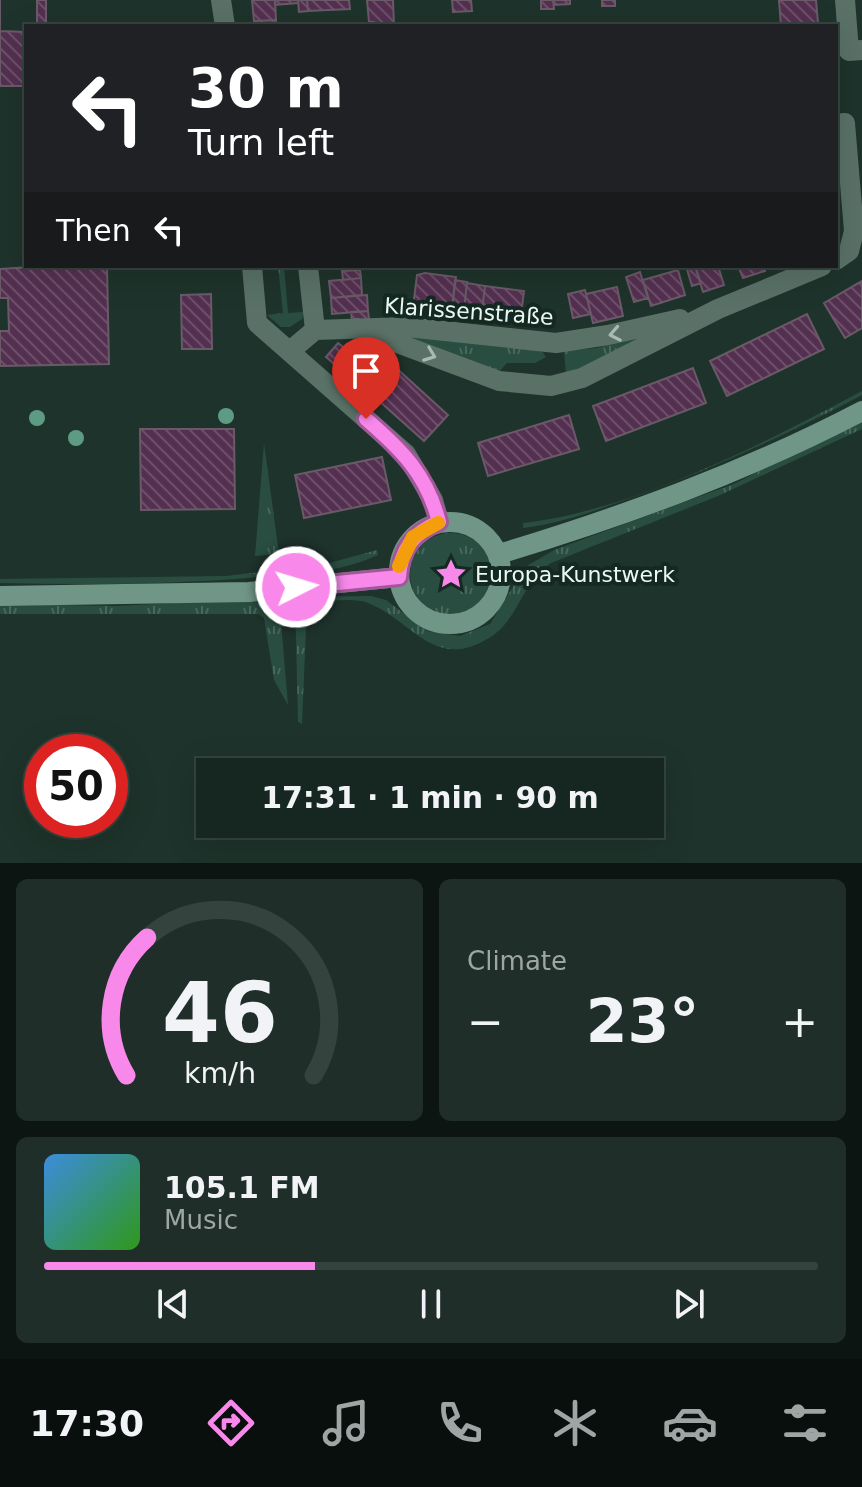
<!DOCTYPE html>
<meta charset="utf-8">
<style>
body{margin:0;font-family:"DejaVu Sans",sans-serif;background:#1f2e29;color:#f1f3f6;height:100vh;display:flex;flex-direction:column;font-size:30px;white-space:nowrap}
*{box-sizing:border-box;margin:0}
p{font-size:26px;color:#9ea5a5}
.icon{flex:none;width:44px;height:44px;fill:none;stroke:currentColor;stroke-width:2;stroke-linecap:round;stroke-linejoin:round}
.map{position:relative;height:863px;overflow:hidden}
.side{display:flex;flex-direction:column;gap:16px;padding:16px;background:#0c1512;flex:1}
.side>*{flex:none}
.hud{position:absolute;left:24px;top:24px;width:814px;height:244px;border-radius:0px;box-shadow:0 8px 32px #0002,0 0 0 2px #35433e;background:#202124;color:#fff;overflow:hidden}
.speed{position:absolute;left:24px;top:734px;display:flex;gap:16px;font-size:40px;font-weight:700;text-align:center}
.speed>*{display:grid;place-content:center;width:104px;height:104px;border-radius:50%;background:#162620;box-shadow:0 8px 32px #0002,0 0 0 2px #35433e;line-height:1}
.speed .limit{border:12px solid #d22;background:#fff;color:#111}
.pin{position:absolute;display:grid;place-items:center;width:68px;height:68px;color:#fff;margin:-82px -34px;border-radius:50% 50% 50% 0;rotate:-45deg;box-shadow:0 0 8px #0007}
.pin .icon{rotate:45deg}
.me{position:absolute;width:88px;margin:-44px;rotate:85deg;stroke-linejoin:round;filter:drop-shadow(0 0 6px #0008)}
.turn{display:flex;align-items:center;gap:28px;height:168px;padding:0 32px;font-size:36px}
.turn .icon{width:104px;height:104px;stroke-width:2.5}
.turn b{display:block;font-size:56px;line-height:68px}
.then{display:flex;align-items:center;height:76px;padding:0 32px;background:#0003;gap:16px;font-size:30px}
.big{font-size:60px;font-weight:800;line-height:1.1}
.side .card{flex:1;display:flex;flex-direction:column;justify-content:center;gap:12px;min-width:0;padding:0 28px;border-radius:12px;background:#1f2e29}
.side .dial{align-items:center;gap:0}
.dial svg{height:208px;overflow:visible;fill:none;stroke:#35433e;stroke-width:7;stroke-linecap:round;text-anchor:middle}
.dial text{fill:#f1f3f6;stroke:none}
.song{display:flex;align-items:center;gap:24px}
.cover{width:96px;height:96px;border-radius:12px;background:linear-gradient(135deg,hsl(210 70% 55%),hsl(110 70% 35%))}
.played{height:8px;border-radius:4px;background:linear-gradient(90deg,#f888ea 35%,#35433e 35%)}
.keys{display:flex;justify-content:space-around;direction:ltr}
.heat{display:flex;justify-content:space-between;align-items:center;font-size:44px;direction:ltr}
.side .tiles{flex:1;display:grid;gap:16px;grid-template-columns:1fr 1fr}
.card:last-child{grid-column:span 2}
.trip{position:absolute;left:196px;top:758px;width:468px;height:80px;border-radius:0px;background:#162620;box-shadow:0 8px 32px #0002,0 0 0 2px #35433e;font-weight:800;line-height:80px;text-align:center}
.dock{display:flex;height:128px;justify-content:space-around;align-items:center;background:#090f0d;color:#9ea5a5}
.dock .icon{width:56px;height:56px}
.dock .selected{color:#f888ea}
.dock b{font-size:36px;color:#f1f3f6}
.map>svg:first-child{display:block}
.grass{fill:url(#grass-tufts)}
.building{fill:url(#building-back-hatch);stroke:#6a5a67;stroke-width:2}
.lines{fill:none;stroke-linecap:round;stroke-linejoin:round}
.minor{stroke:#597167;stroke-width:20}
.secondary{stroke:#6f9687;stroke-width:20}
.tree{fill:#5e9b85}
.oneway{stroke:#a9bbb4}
.route-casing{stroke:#a15898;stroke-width:20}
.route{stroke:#f888ea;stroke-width:14}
.slow{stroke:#f59e0b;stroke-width:14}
.labels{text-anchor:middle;stroke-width:8;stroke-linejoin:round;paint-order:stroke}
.street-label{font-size:22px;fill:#ebf8f3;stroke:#142922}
.poi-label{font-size:22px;fill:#ebf8f3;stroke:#142922;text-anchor:start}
</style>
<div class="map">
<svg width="862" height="863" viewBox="0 0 862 863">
<defs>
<pattern id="grass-tufts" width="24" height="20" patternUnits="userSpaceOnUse" patternTransform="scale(2)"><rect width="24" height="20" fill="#294d41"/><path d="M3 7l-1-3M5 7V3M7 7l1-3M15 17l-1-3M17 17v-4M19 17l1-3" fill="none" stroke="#48675d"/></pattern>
<pattern id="building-back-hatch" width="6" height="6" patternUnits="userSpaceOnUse" patternTransform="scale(2)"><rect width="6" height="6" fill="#543050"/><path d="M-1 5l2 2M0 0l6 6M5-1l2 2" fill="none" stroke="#6d4f6a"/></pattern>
</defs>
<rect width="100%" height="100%" fill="#1e332b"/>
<path class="grass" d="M 278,266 L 284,266 L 288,313 L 304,312 L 302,319 L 290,327 L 281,327 L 267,315 L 283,313 Z
M 410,334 L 542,351 L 546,357 L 535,363 L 507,363 L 498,373 L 408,339 Z
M 638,337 L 639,341 L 566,375 L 564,351 L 596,348 Z
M 862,391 L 862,395 C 790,433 718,466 642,494 C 602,508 565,523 523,528 L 523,523 C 632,511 765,443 862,391 Z
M 862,419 L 862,429 L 718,496 L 551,563 C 520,584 519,620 489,638 C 434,672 412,620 368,603 C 353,597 330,602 313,602 L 306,629 L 302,724 L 298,722 L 295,597 L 371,596 L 386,600 L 427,631 L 460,636 L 490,624 L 525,567 L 554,550 L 736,483 Z
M 264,443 L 279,554 L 255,556 Z
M410 574a41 41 0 1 1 82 0a41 41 0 1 1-82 0Z
M 377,550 L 378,555 C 344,571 307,573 270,576 C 180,585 90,585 0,583 L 0,579 L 226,576 L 322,565 Z
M 279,598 L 288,705 L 274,680 L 264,618 L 259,614 L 0,614 L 0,604 L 115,606 Z"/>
<path class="building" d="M 0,0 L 0,31 L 26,32 L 26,86 L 0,86 Z
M 37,0 L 46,0 L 46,26 L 37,26 Z
M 252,0 L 275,0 L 276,20 L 254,21 Z
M 275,0 L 298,0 L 298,3 L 275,5 Z
M 298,0 L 307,0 L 308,11 L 299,12 Z
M 307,0 L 349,0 L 350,9 L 308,11 Z
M 367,0 L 393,0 L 394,26 L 375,26 L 374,22 L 369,22 Z
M 452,0 L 471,0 L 472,11 L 453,12 Z
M 541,0 L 553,0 L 554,9 L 541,9 Z
M 553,0 L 570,0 L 570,4 L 554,5 Z
M 602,0 L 615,0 L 615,6 L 602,6 Z
M 779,0 L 816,0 L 818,23 L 781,26 Z
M 276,20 L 276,26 L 254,26 L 254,21 Z
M 48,266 L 107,266 L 109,364 L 0,366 L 0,331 L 9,331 L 8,298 L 0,298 L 0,269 Z
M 686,266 L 695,266 L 701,283 L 692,286 Z
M 695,266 L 718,266 L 724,285 L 703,292 Z
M 738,266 L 763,266 L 765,271 L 743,278 Z
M 360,270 L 361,278 L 343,280 L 342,271 Z
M 678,270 L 685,295 L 651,306 L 643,280 Z
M 640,272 L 648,298 L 634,302 L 626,277 Z
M 425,273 L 456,277 L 451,316 L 413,307 L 417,275 Z
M 361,278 L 362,295 L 331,298 L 329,281 Z
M 455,280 L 467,282 L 464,309 L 452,308 Z
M 862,281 L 862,328 L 845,338 L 824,303 Z
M 467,283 L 485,286 L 482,311 L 464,309 Z
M 485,286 L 524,291 L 520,323 L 489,320 L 490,312 L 482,311 Z
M 617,287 L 623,316 L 593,323 L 586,294 Z
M 585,290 L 591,314 L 573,318 L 568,294 Z
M 211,294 L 212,349 L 182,349 L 181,295 Z
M 367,295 L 368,311 L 332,314 L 331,298 Z
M 368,311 L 369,319 L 352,321 L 351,312 Z
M 807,314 L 824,349 L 727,396 L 710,361 Z
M 366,342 L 380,354 L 354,382 L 341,370 Z
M 338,343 L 346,349 L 334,364 L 326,357 Z
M 383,356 L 448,415 L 424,441 L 359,383 Z
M 693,368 L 706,403 L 606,441 L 593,406 Z
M 569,415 L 579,449 L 488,476 L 478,443 Z
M 140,429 L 234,429 L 235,509 L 141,510 Z
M 382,457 L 391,500 L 304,518 L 295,475 Z"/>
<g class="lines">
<path class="minor" d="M 221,0 L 225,26
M 845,0 L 849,51 L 862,50
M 836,124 L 845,123 L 854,231 L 849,251 L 836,260
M 252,266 L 257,323 L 406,454 L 433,500 L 439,522
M 308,266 L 315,330
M 357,328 L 499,381 L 551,386 L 582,378 L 718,309 L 822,266
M 290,351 L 315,330 L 407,327 L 556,343 L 608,335 L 680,319"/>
<path class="secondary" d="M399 573a51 51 0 1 1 102 0a51 51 0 1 1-102 0Z
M 499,554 C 625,516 745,472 862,411
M 0,596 L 249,592 L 399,577"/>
</g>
<g class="tree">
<circle cx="226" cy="416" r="8"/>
<circle cx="37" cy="418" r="8"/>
<circle cx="76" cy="438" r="8"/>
</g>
<defs><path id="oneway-chevron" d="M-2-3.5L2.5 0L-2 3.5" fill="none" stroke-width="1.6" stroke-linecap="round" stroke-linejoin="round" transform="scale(2)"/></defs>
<g class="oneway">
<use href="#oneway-chevron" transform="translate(615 334) rotate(169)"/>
<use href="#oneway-chevron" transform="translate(430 355) rotate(21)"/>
</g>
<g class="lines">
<defs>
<path id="route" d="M 296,587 L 399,577 C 401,549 413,533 439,522 C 427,475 402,450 366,419"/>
</defs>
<use href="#route" class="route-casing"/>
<use href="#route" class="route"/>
<path class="slow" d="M 399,566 L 413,537 L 438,523"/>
</g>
<defs>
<symbol id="sight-bare" viewBox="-9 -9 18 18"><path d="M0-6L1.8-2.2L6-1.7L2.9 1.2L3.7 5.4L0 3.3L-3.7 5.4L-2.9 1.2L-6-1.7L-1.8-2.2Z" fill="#f888ea" stroke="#142922" stroke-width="2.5" paint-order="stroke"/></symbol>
</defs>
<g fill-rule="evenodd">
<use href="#sight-bare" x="429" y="552" width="44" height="44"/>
</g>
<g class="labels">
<g class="street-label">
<text transform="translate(469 311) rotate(4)" y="8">Klarissenstraße</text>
</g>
<g class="poi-label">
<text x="475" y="582">Europa-Kunstwerk</text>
</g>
</g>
</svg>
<div class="speed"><div class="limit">50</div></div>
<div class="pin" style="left:366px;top:419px;background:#d93025"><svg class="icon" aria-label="arrive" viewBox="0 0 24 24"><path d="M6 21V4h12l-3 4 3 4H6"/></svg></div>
<svg class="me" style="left:296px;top:587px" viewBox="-20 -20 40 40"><circle r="17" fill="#f888ea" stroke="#fff" stroke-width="3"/><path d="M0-11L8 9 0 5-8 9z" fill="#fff"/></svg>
<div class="trip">17:31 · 1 min · 90 m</div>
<div class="hud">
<div class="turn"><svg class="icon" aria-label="left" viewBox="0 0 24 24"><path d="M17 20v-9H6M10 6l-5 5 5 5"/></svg><div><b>30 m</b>Turn left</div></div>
<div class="then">Then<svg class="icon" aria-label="left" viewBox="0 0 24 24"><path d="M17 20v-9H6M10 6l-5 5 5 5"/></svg></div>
</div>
</div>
<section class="side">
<div class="tiles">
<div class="card dial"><svg viewBox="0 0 100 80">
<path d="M14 69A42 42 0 1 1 86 69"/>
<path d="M14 69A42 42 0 0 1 22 16" stroke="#f888ea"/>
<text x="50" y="56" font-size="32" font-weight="700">46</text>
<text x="50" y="72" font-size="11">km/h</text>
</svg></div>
<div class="card"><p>Climate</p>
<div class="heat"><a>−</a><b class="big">23°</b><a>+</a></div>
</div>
<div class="card">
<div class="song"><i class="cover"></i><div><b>105.1 FM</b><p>Music</p></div></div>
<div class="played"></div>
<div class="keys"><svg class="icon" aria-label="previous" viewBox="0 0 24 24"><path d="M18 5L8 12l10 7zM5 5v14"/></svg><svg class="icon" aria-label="pause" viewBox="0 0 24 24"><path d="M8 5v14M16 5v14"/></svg><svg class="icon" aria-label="next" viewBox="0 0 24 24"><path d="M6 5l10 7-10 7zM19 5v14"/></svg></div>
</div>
</div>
</section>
<nav class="dock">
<b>17:30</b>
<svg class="icon selected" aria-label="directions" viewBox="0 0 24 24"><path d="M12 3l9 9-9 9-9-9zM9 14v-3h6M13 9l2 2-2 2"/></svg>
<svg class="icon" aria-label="music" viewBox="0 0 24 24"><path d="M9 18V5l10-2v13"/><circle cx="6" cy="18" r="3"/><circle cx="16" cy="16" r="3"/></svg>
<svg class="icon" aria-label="phone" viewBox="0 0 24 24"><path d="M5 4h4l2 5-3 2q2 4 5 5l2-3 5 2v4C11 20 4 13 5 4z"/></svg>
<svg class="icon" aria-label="climate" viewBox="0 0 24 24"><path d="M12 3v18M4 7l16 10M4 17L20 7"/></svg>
<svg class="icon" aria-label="car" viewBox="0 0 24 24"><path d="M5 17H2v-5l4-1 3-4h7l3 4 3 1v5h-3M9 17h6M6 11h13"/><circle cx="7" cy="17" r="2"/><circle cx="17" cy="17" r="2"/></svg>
<svg class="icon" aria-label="filters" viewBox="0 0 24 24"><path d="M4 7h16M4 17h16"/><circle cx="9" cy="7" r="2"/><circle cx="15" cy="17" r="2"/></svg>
</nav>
